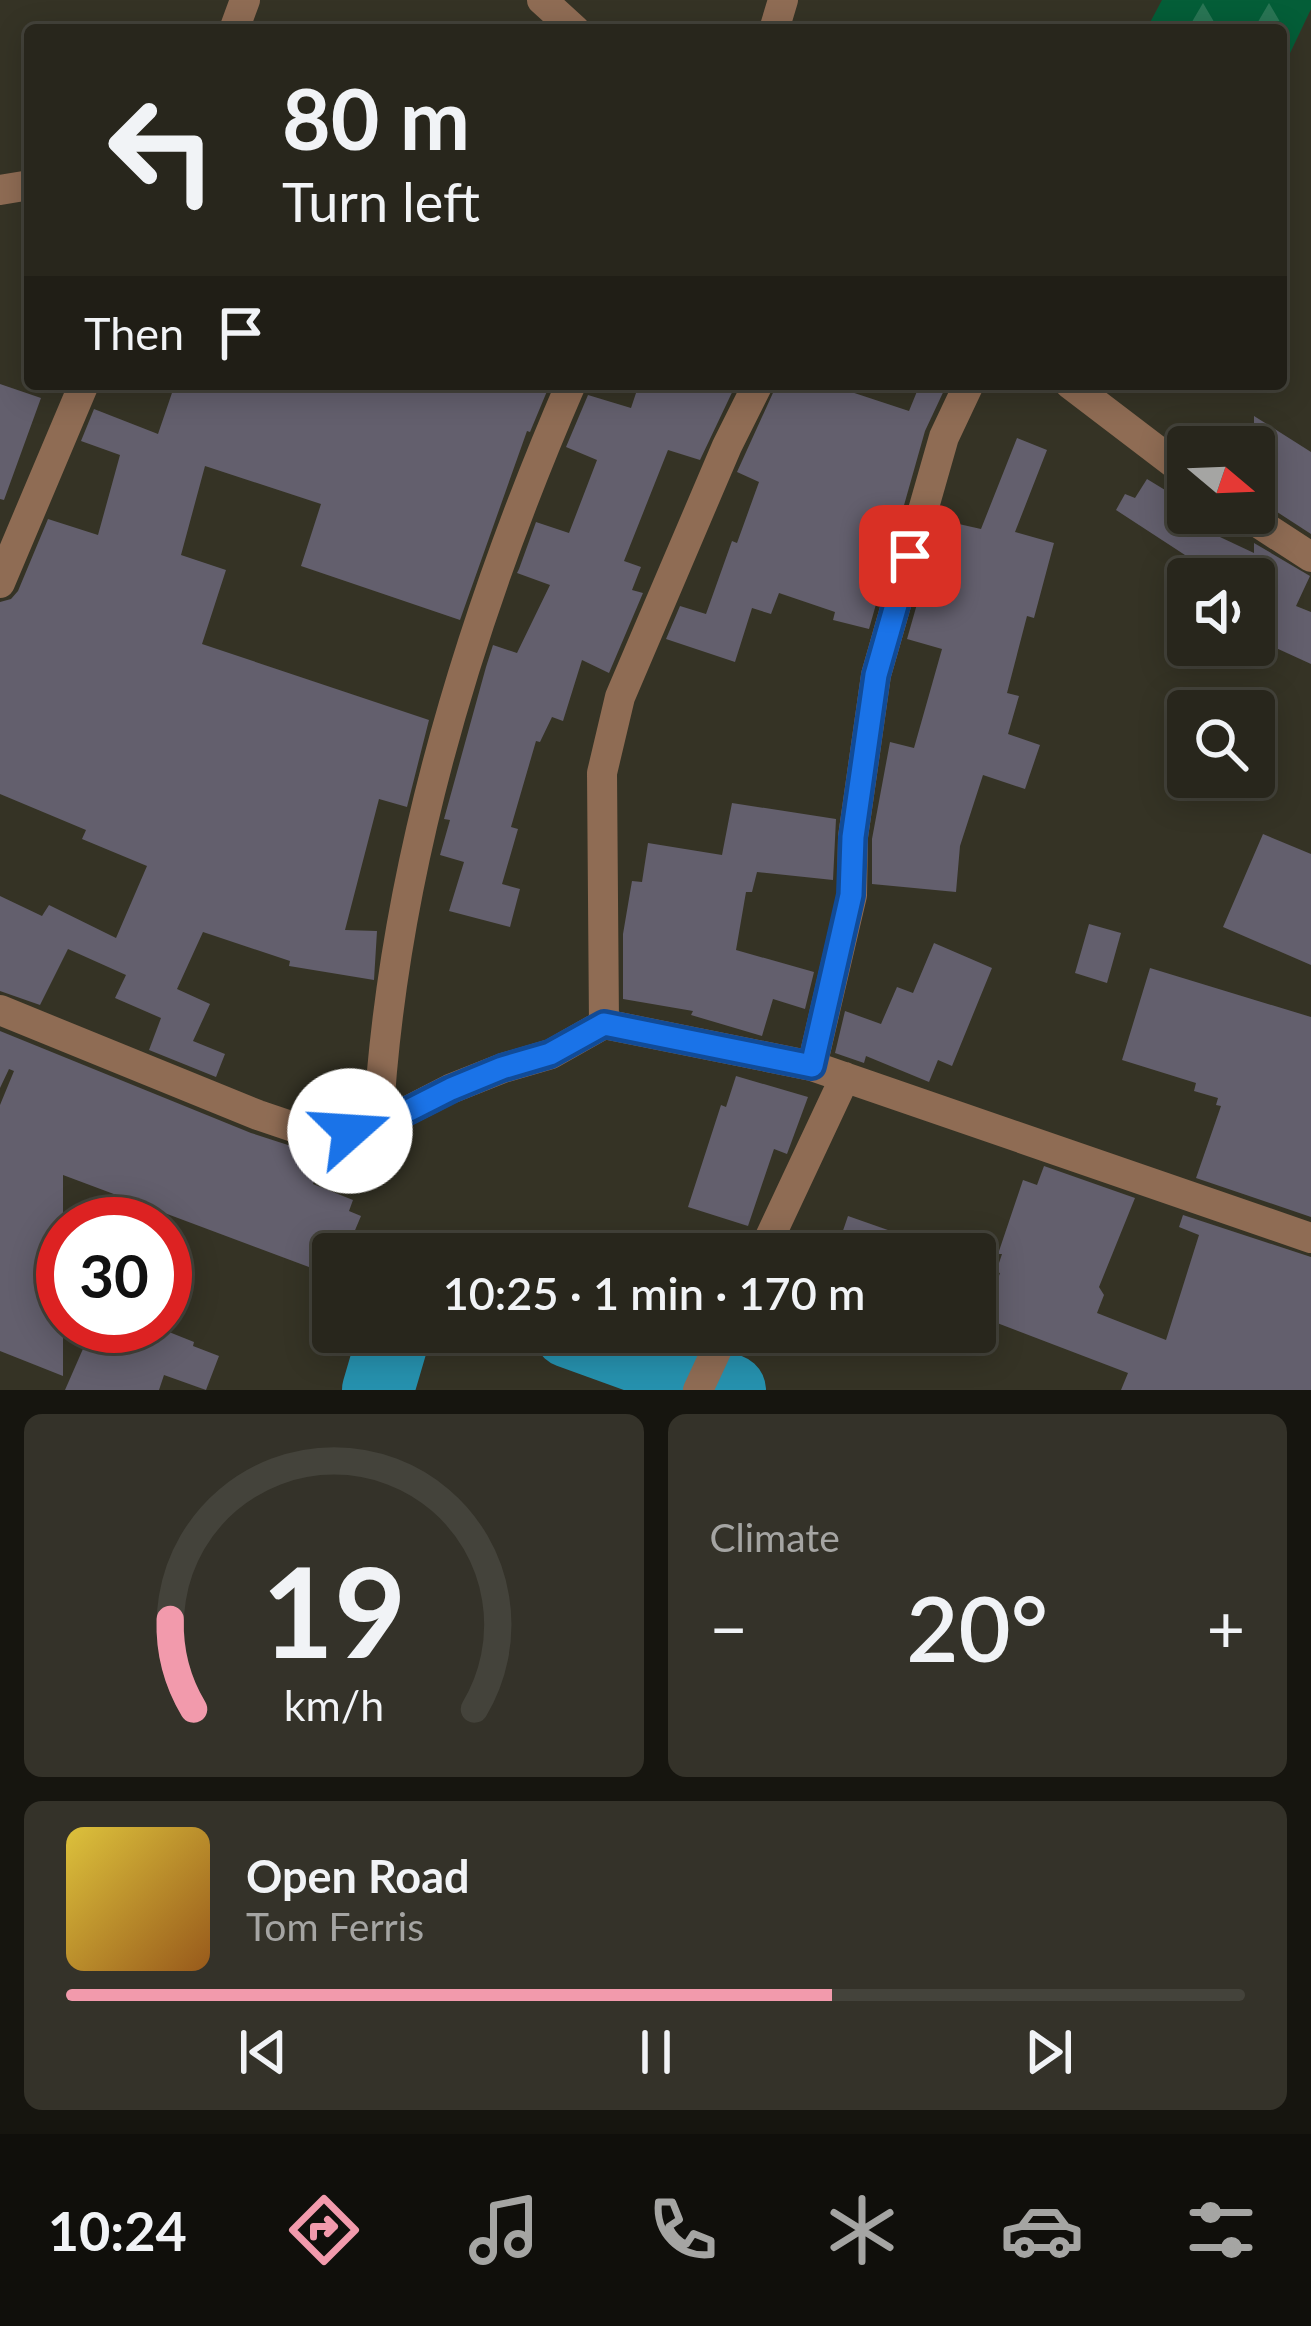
<!DOCTYPE html>
<meta charset="utf-8">
<style>
body{margin:0;font-family:Lato,sans-serif;background:#343229;color:#f1f3f6;height:100vh;display:flex;flex-direction:column;font-size:45px;white-space:nowrap}
*{box-sizing:border-box;margin:0}
p{font-size:39px;color:#a5a5a3}
.icon{flex:none;width:66px;height:66px;fill:none;stroke:currentColor;stroke-width:2;stroke-linecap:round;stroke-linejoin:round}
.map{position:relative;height:1390px;overflow:hidden}
.side{display:flex;flex-direction:column;gap:24px;padding:24px;background:#16150f;flex:1}
.side>*{flex:none}
.hud{position:absolute;left:24px;top:24px;width:1263px;height:366px;border-radius:12px;box-shadow:0 6px 30px #0003,0 0 0 3px #44433b;background:#28261c;color:#f1f3f6;overflow:hidden}
.needle{width:78px;rotate:109deg}
.buttons{position:absolute;left:1167px;top:426px;display:grid;gap:24px}
.buttons a{display:grid;place-items:center;width:108px;height:108px;border-radius:12px;background:#28261c;box-shadow:0 6px 30px #0003,0 0 0 3px #44433b;font-size:60px}
.speed{position:absolute;left:36px;top:1197px;display:flex;gap:24px;font-size:60px;font-weight:700;text-align:center}
.speed>*{display:grid;place-content:center;width:156px;height:156px;border-radius:50%;background:#28261c;box-shadow:0 6px 30px #0003,0 0 0 3px #44433b;line-height:1}
.speed .limit{border:18px solid #d22;background:#fff;color:#111}
.pin{position:absolute;display:grid;place-items:center;width:102px;height:102px;color:#fff;margin:-51px;border-radius:24px;box-shadow:0 6px 18px #0006}
.me{position:absolute;width:132px;margin:-66px;rotate:71deg;stroke-linejoin:round;filter:drop-shadow(0 0 9px #0008)}
.turn{display:flex;align-items:center;gap:42px;height:252px;padding:0 60px;font-size:54px}
.turn .icon{width:156px;height:156px;stroke-width:2.5}
.turn b{display:block;font-size:84px;line-height:102px}
.then{display:flex;align-items:center;height:114px;padding:0 60px;background:#0003;gap:24px;font-size:45px}
.big{font-size:90px;font-weight:600;line-height:1.1}
.side .tile{flex:1;display:flex;flex-direction:column;justify-content:center;gap:18px;min-width:0;padding:0 42px;border-radius:18px;background:#343229}
.side .dial{align-items:center;gap:0}
.dial svg{height:312px;overflow:visible;fill:none;stroke:#44433b;stroke-width:7;stroke-linecap:round;text-anchor:middle}
.dial text{fill:#f1f3f6;stroke:none}
.song{display:flex;align-items:center;gap:36px}
.cover{width:144px;height:144px;border-radius:18px;background:linear-gradient(135deg,hsl(50 70% 55%),hsl(30 70% 35%))}
.played{height:12px;border-radius:6px;background:linear-gradient(90deg,#f29aac 65%,#44433b 65%)}
.keys{display:flex;justify-content:space-around;direction:ltr}
.heat{display:flex;justify-content:space-between;align-items:center;font-size:66px;direction:ltr}
.side .tiles{flex:1;display:grid;gap:24px;grid-template-columns:1fr 1fr}
.tile:last-child{grid-column:span 2}
.trip{position:absolute;left:312px;top:1233px;width:684px;height:120px;border-radius:12px;background:#28261c;box-shadow:0 6px 30px #0003,0 0 0 3px #44433b;font-weight:600;line-height:120px;text-align:center}
.menu{display:flex;height:192px;justify-content:space-around;align-items:center;background:#100f0b;color:#a5a5a3}
.menu .icon{width:84px;height:84px}
.menu .current{color:#f29aac}
.menu b{font-size:54px;color:#f1f3f6}
.map>svg:first-child{display:block}
.forest{fill:url(#forest-firs)}
.lines{fill:none;stroke-linecap:round;stroke-linejoin:round}
.river{stroke:#2691ae;stroke-width:72}
.building{fill:#635f6d}
.minor{stroke:#8f6c54;stroke-width:30}
.route-casing{stroke:#114b97;stroke-width:30}
.route{stroke:#1a73e8;stroke-width:21}
</style>
<div class="map">
<svg width="1311" height="1390" viewBox="0 0 1311 1390">
<defs>
<pattern id="forest-firs" width="22" height="20" patternUnits="userSpaceOnUse" patternTransform="scale(3)"><rect width="22" height="20" fill="#045e38"/><path d="M5 1l3.5 6h-7zM16 11l3.5 6h-7z" fill="#297554"/></pattern>
</defs>
<rect width="100%" height="100%" fill="#353325"/>
<path class="forest" d="M 1162,0 L 1311,0 L 1311,9 L 1281,72 L 1281,30 L 1146,30 Z"/>
<g class="lines">
<path class="river" d="M 569,1332 L 730,1390
M 378,1390 L 395,1332"/>
</g>
<path class="building" d="M 0,384 L 41,398 L 4,500 L 0,499 Z
M 175,384 L 550,384 L 530,432 L 527,431 L 460,620 L 301,566 L 321,504 L 205,466 L 181,555 L 226,570 L 202,644 L 429,720 L 407,807 L 379,799 L 345,930 L 377,931 L 374,980 L 289,966 L 290,961 L 203,932 L 177,989 L 210,1004 L 193,1041 L 225,1054 L 216,1077 L 149,1050 L 161,1018 L 115,998 L 126,975 L 68,949 L 40,1005 L 0,991 L 0,896 L 42,916 L 49,905 L 116,938 L 147,866 L 82,839 L 86,830 L 0,794 L 0,602 L 11,599 L 18,591 L 48,519 L 98,535 L 120,455 L 81,441 L 94,409 L 158,434 Z
M 639,384 L 736,384 L 700,460 L 668,450 L 624,561 L 641,567 L 632,590 L 643,593 L 609,673 L 582,660 L 563,721 L 552,717 L 540,742 L 536,741 L 511,827 L 518,829 L 502,884 L 520,889 L 510,927 L 449,911 L 464,862 L 440,855 L 450,820 L 444,819 L 486,667 L 493,645 L 517,653 L 550,585 L 517,573 L 519,569 L 536,522 L 569,533 L 597,460 L 566,447 L 588,395 L 631,408 Z
M 777,384 L 827,384 L 909,411 L 920,384 L 947,384 L 925,431 L 869,629 L 833,620 L 835,612 L 779,593 L 771,614 L 752,608 L 735,662 L 666,639 L 680,606 L 706,614 L 732,541 L 737,543 L 759,482 L 737,472 Z
M 1254,416 L 1311,452 L 1311,534 L 1254,497 Z
M 1017,438 L 1047,450 L 1015,532 L 1054,543 L 1034,618 L 1027,616 L 1007,693 L 1019,696 L 1008,734 L 1040,745 L 1025,789 L 983,775 L 960,846 L 956,892 L 872,884 L 872,839 L 890,742 L 914,748 L 942,649 L 907,639 L 941,520 L 981,529 Z
M 1147,479 L 1188,504 L 1188,522 L 1254,553 L 1254,543 L 1310,576 L 1296,606 L 1311,612 L 1311,664 L 1254,638 L 1254,615 L 1271,579 L 1202,579 L 1179,568 L 1185,555 L 1116,510 L 1125,494 L 1135,498 Z
M 732,803 L 836,819 L 833,880 L 757,872 L 752,892 L 746,892 L 736,950 L 814,972 L 805,1009 L 773,999 L 762,1036 L 691,1015 L 693,1011 L 623,999 L 623,934 L 632,881 L 642,882 L 648,843 L 722,855 Z
M 1263,834 L 1311,854 L 1311,965 L 1223,927 Z
M 1089,924 L 1121,933 L 1107,983 L 1075,973 Z
M 934,943 L 992,968 L 952,1066 L 938,1060 L 929,1082 L 866,1056 L 864,1063 L 835,1053 L 845,1011 L 881,1024 L 897,987 L 913,993 Z
M 1150,968 L 1311,1017 L 1311,1217 L 1196,1178 L 1221,1106 L 1216,1105 L 1218,1098 L 1194,1091 L 1196,1083 L 1122,1060 Z
M 0,1031 L 251,1133 L 322,1156 L 313,1184 L 353,1200 L 349,1211 L 361,1216 L 345,1254 L 333,1254 L 333,1276 L 63,1175 L 63,1376 L 0,1351 L 0,1105 L 14,1071 L 9,1069 L 0,1088 Z
M 736,1076 L 808,1097 L 787,1154 L 774,1149 L 748,1226 L 688,1207 L 721,1105 L 726,1107 Z
M 1044,1166 L 1135,1198 L 1099,1287 L 1104,1295 L 1097,1313 L 1166,1340 L 1199,1235 L 1179,1227 L 1183,1215 L 1311,1257 L 1311,1390 L 1121,1390 L 1128,1373 L 984,1318 L 1000,1273 L 996,1272 L 1002,1254 L 998,1254 L 1023,1180 L 1037,1185 Z
M 848,1216 L 942,1249 L 941,1254 L 835,1254 Z
M 93,1326 L 154,1326 L 194,1342 L 193,1346 L 219,1356 L 206,1390 L 164,1375 L 159,1390 L 65,1390 Z"/>
<g class="lines">
<path class="minor" d="M 542,0 L 575,30
M 234,30 L 245,0
M 774,30 L 783,0
M 0,190 L 30,185
M 1070,384 L 1188,474
M 1243,513 L 1311,557
M 0,583 L 84,384
M 0,1010 L 258,1115 L 323,1137 L 378,1126 L 450,1089 L 503,1068 L 551,1054 L 604,1024 L 812,1066 L 1311,1238
M 604,1024 L 602,773 L 620,697 L 727,446 L 758,384
M 812,1066 L 852,895 L 853,837 L 876,675 L 944,437 L 969,384
M 378,1126 C 392,871 470,617 571,384
M 762,1254 L 845,1077
M 698,1390 L 725,1332"/>
</g>
<g class="lines">
<defs>
<path id="route" d="M 350,1131 L 378,1126 L 451,1089 L 502,1068 L 550,1054 L 604,1024 L 812,1066 L 851,895 L 853,837 L 876,675 L 910,556"/>
</defs>
<use href="#route" class="route-casing"/>
<use href="#route" class="route"/>
</g>
</svg>
<div class="buttons">
<a><svg class="needle" viewBox="-14 -14 28 28"><path d="M0-13l5 13h-10z" fill="#e53935"/><path d="M0 13l5-13h-10z" fill="#a5a5a3"/></svg></a>
<a><svg class="icon" aria-label="sound" viewBox="0 0 24 24"><path d="M4 9h4l5-4v14l-5-4H4zM17 9q2 3 0 6"/></svg></a>
<a><svg class="icon" aria-label="search" viewBox="0 0 24 24"><circle cx="10" cy="10" r="6"/><path d="M15 15l6 6"/></svg></a>
</div>
<div class="speed"><div class="limit">30</div></div>
<div class="pin" style="left:910px;top:556px;background:#d93025"><svg class="icon" aria-label="arrive" viewBox="0 0 24 24"><path d="M6 21V4h12l-3 4 3 4H6"/></svg></div>
<svg class="me" style="left:350px;top:1131px" viewBox="-20 -20 40 40"><circle r="19" fill="#fff"/><path d="M0-13L10 11 0 6-10 11z" fill="#1a73e8"/></svg>
<div class="trip">10:25 · 1 min · 170 m</div>
<div class="hud">
<div class="turn"><svg class="icon" aria-label="left" viewBox="0 0 24 24"><path d="M17 20v-9H6M10 6l-5 5 5 5"/></svg><div><b>80 m</b>Turn left</div></div>
<div class="then">Then<svg class="icon" aria-label="arrive" viewBox="0 0 24 24"><path d="M6 21V4h12l-3 4 3 4H6"/></svg></div>
</div>
</div>
<section class="side">
<div class="tiles">
<div class="tile dial"><svg viewBox="0 0 100 80">
<path d="M14 69A42 42 0 1 1 86 69"/>
<path d="M14 69A42 42 0 0 1 8 46" stroke="#f29aac"/>
<text x="50" y="56" font-size="32" font-weight="700">19</text>
<text x="50" y="72" font-size="11">km/h</text>
</svg></div>
<div class="tile"><p>Climate</p>
<div class="heat"><a>−</a><b class="big">20°</b><a>+</a></div>
</div>
<div class="tile">
<div class="song"><i class="cover"></i><div><b>Open Road</b><p>Tom Ferris</p></div></div>
<div class="played"></div>
<div class="keys"><svg class="icon" aria-label="previous" viewBox="0 0 24 24"><path d="M18 5L8 12l10 7zM5 5v14"/></svg><svg class="icon" aria-label="pause" viewBox="0 0 24 24"><path d="M8 5v14M16 5v14"/></svg><svg class="icon" aria-label="next" viewBox="0 0 24 24"><path d="M6 5l10 7-10 7zM19 5v14"/></svg></div>
</div>
</div>
</section>
<nav class="menu">
<b>10:24</b>
<svg class="icon current" aria-label="directions" viewBox="0 0 24 24"><path d="M12 3l9 9-9 9-9-9zM9 14v-3h6M13 9l2 2-2 2"/></svg>
<svg class="icon" aria-label="music" viewBox="0 0 24 24"><path d="M9 18V5l10-2v13"/><circle cx="6" cy="18" r="3"/><circle cx="16" cy="16" r="3"/></svg>
<svg class="icon" aria-label="phone" viewBox="0 0 24 24"><path d="M5 4h4l2 5-3 2q2 4 5 5l2-3 5 2v4C11 20 4 13 5 4z"/></svg>
<svg class="icon" aria-label="climate" viewBox="0 0 24 24"><path d="M12 3v18M4 7l16 10M4 17L20 7"/></svg>
<svg class="icon" aria-label="car" viewBox="0 0 24 24"><path d="M5 17H2v-5l4-1 3-4h7l3 4 3 1v5h-3M9 17h6M6 11h13"/><circle cx="7" cy="17" r="2"/><circle cx="17" cy="17" r="2"/></svg>
<svg class="icon" aria-label="filters" viewBox="0 0 24 24"><path d="M4 7h16M4 17h16"/><circle cx="9" cy="7" r="2"/><circle cx="15" cy="17" r="2"/></svg>
</nav>
